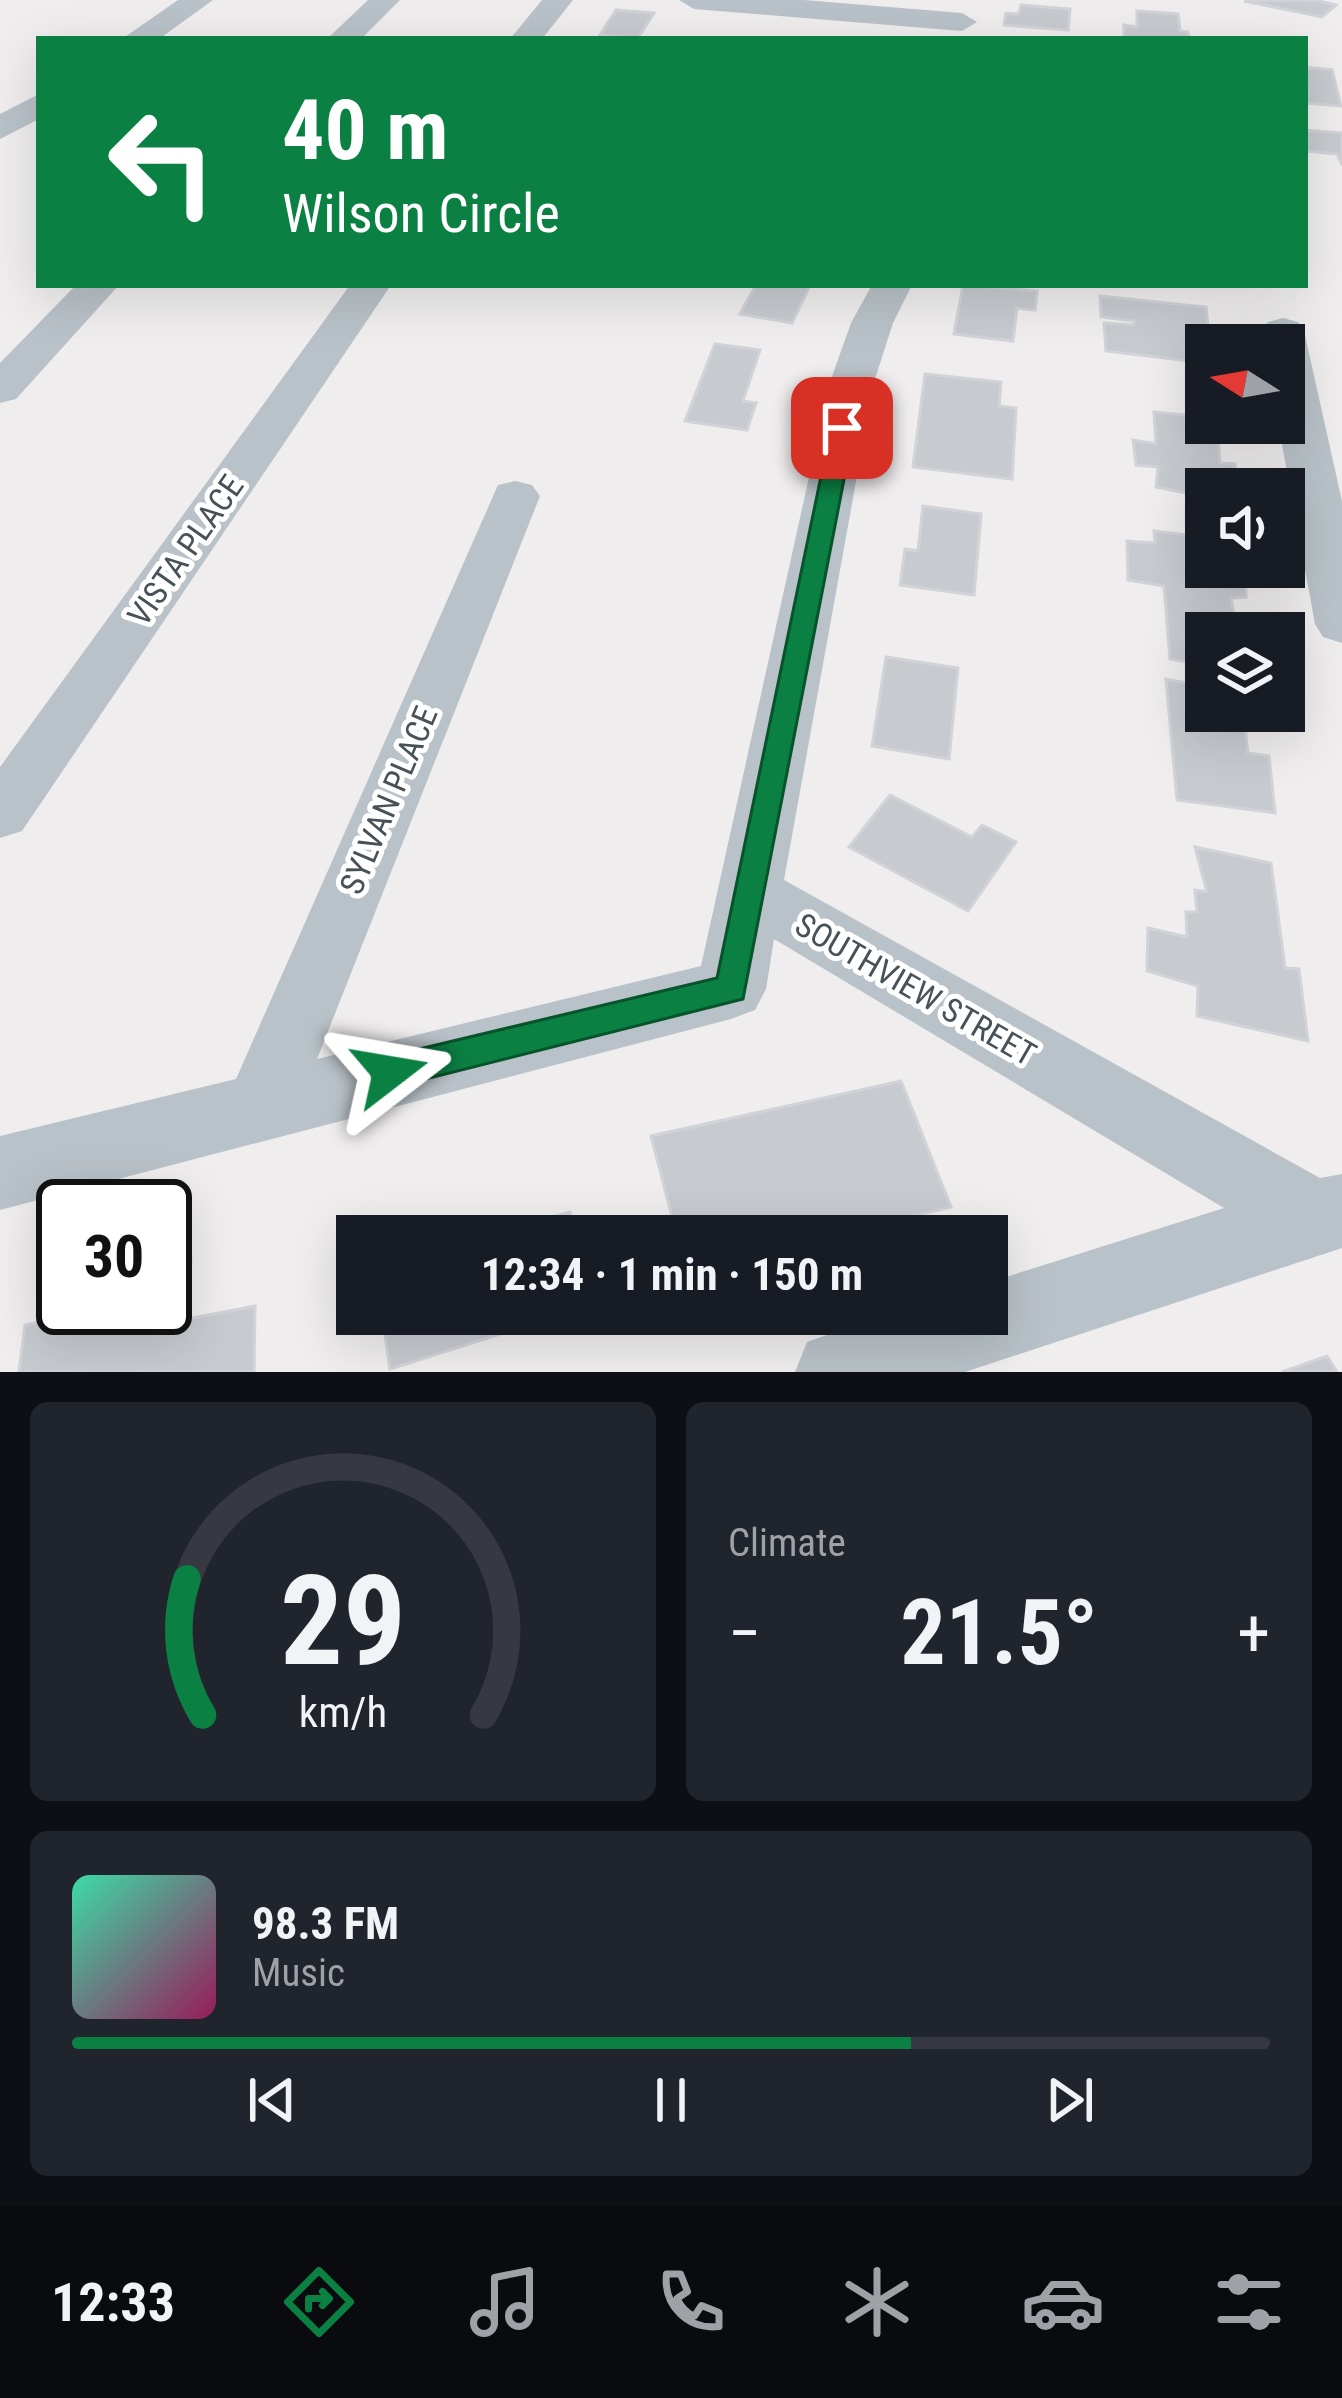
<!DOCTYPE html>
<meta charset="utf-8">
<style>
body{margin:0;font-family:"Roboto Condensed",sans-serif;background:#20242c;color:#f1f3f6;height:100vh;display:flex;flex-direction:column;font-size:45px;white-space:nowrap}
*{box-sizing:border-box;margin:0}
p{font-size:39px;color:#9ea1a6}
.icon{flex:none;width:66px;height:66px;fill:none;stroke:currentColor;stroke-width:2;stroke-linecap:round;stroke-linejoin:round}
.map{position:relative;height:1372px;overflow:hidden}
.side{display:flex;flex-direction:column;gap:30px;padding:30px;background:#0d0f14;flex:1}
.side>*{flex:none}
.hud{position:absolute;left:36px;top:36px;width:1272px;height:252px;border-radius:0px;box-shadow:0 12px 48px #0002;background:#0b8043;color:#fff;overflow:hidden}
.needle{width:78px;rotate:281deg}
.controls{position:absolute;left:1185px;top:324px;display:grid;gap:24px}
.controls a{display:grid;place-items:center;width:120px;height:120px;border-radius:0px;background:#171b24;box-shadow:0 12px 48px #0002;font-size:60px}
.speed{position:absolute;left:36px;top:1179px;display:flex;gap:24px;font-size:60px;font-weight:700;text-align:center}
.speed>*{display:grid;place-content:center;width:156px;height:156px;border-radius:50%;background:#171b24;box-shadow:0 12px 48px #0002;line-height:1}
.speed .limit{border:6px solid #111;border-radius:18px;background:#fff;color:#111}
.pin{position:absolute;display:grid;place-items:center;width:102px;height:102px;color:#fff;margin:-51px;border-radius:24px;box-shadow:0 6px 18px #0006}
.me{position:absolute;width:132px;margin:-66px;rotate:76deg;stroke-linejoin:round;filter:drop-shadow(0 0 9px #0008)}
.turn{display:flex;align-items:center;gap:42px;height:252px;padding:0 48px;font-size:54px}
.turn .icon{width:156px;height:156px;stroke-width:2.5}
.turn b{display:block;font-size:84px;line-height:102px}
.big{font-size:90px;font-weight:700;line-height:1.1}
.side .widget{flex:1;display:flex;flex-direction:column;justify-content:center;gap:18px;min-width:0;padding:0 42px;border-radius:18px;background:#20242c}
.side .dial{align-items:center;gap:0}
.dial svg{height:312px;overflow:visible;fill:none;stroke:#363941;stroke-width:7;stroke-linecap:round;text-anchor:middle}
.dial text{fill:#f1f3f6;stroke:none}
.song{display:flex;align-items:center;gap:36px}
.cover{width:144px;height:144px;border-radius:18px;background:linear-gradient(135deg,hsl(160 70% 55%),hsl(330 70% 35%))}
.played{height:12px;border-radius:6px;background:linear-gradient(90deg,#0b8043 70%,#363941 70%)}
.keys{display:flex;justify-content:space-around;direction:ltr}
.heat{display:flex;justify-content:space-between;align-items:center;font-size:66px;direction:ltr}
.side .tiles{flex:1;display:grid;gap:30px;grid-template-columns:1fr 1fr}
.widget:last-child{grid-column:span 2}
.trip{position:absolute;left:336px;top:1215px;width:672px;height:120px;border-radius:0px;background:#171b24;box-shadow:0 12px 48px #0002;font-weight:700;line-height:120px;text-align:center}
.tabs{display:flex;height:192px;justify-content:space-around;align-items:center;background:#090b0e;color:#9ea1a6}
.tabs .icon{width:84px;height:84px}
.tabs .active{color:#0b8043}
.tabs b{font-size:54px;color:#f1f3f6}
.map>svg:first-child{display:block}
.building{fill:#c7cacf;stroke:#d1d3d8;stroke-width:3}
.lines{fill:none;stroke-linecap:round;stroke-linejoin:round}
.minor{fill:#b9c2c8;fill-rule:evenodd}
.route{fill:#0b8043;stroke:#07532c;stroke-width:3}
.labels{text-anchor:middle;stroke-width:10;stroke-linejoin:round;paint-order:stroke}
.street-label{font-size:33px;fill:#465158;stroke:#fff}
</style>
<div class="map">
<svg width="1342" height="1372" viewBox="0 0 1342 1372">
<rect width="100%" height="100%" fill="#efeded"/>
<path class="building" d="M 1314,0 L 1336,5 L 1322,17 L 1244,1 Z
M 1021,5 L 1070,9 L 1068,30 L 1004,25 L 1006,13 L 1019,14 Z
M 616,10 L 654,13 L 638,38 L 600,35 Z
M 1137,11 L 1178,14 L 1180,31 L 1188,32 L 1189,39 L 1124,39 L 1124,25 L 1137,27 Z
M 1305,67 L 1332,70 L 1341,106 L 1305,103 Z
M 1305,130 L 1342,133 L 1342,165 L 1337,154 L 1305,151 Z
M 756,285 L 810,285 L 792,323 L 740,314 Z
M 963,285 L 1037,291 L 1035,310 L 1017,308 L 1013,341 L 954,334 Z
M 1100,296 L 1206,307 L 1210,345 L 1206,345 L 1206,363 L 1106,351 L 1104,323 L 1134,325 L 1134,321 L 1101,317 Z
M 715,344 L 760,350 L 743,401 L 756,403 L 747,430 L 685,421 Z
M 925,374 L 1001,382 L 999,406 L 1016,408 L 1012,479 L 913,467 Z
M 1154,412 L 1206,417 L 1206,423 L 1217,423 L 1220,463 L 1235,464 L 1236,489 L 1206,489 L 1206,497 L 1156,487 L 1158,467 L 1136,465 L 1133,440 L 1156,444 Z
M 923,506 L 981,514 L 974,595 L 900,585 L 905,549 L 918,551 Z
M 1154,531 L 1206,537 L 1206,567 L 1245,567 L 1246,597 L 1231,598 L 1237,633 L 1206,633 L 1206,665 L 1170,659 L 1164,586 L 1128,580 L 1127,541 L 1155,543 Z
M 886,657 L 958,668 L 949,759 L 872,746 Z
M 1166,679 L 1206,687 L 1206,711 L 1243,711 L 1248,753 L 1269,756 L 1275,813 L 1177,800 Z
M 890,795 L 972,837 L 982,825 L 1016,842 L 968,911 L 849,847 Z
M 1195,847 L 1271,863 L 1285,968 L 1299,969 L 1308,1041 L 1197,1016 L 1198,986 L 1147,971 L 1148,928 L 1187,937 L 1186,912 L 1197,912 L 1195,890 L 1207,892 Z
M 901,1081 L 951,1207 L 829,1236 L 677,1236 L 651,1136 Z
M 570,1212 L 575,1236 L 483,1236 Z
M 191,1257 L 187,1319 L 255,1306 L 254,1372 L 19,1372 L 25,1325 L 111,1308 L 165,1308 L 165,1262 Z
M 382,1314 L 563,1314 L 390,1369 Z
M 1327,1356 L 1337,1372 L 1282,1372 Z"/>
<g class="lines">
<path class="minor" d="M 178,0 L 213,0 L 159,39 L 122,39 Z
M 368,0 L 400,0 L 361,39 L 327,39 Z
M 542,0 L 573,0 L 542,39 L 510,39 Z
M 679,0 L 804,0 L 962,13 L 977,22 L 962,31 L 694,9 Z
M 39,94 L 39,119 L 0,139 L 0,114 Z
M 76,285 L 119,285 L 16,399 L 0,403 L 0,363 Z
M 350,285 L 391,285 L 22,831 L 0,838 L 0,767 Z
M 872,285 L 912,285 L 893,323 L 874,382 L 784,880 L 1320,1178 L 1342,1174 L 1342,1248 L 965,1372 L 795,1372 L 807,1342 L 887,1314 L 987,1314 L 987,1283 L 1224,1208 L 774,939 L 766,989 L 755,1010 L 731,1019 L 0,1210 L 0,1136 L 236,1079 L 498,485 L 515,481 L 532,485 L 540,496 L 317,1059 L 701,966 L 830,382 L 851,323 Z
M 1283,318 L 1298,322 L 1304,331 L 1342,501 L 1342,643 L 1323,637 L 1315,624 L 1278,423 L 1284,423 L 1284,345 L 1264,345 L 1262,331 L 1268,322 Z"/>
</g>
<path class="route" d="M 842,421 L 854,428 L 743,999 L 390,1088 L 377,1083 L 372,1072 L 377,1061 L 390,1056 L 717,978 L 831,428 Z"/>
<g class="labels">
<g class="street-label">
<text transform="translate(185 550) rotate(-55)" y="12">VISTA PLACE</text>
<text transform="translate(388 800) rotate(-67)" y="12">SYLVAN PLACE</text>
<text transform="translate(916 989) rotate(30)" y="12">SOUTHVIEW STREET</text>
</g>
</g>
</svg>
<div class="controls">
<a><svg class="needle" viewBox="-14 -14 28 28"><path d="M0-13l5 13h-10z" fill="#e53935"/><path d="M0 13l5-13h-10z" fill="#9ea1a6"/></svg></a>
<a><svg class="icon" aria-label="sound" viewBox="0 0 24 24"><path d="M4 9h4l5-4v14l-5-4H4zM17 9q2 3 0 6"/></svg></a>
<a><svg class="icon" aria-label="layers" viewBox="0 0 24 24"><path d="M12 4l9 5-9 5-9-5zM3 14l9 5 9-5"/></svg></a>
</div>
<div class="speed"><div class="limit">30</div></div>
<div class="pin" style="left:842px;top:428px;background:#d93025"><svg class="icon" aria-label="arrive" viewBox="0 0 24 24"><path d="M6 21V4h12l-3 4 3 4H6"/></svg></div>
<svg class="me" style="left:390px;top:1072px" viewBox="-20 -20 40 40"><path d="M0-17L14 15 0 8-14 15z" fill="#0b8043" stroke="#fff" stroke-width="4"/></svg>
<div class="trip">12:34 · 1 min · 150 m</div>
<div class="hud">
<div class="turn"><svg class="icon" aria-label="left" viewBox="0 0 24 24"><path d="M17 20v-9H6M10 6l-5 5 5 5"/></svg><div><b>40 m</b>Wilson Circle</div></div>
</div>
</div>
<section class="side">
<div class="tiles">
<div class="widget dial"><svg viewBox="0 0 100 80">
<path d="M14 69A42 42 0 1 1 86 69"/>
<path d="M14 69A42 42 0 0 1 10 34" stroke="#0b8043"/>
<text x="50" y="56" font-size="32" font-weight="700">29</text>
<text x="50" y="72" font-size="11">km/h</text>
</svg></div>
<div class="widget"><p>Climate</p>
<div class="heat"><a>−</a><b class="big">21.5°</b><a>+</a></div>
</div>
<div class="widget">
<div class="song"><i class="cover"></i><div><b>98.3 FM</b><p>Music</p></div></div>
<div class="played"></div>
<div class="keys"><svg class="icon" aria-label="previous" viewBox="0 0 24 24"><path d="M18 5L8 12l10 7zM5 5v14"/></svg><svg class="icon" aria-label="pause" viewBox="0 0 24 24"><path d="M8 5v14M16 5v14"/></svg><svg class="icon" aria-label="next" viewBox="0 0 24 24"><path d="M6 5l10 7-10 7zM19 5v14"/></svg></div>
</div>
</div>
</section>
<nav class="tabs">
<b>12:33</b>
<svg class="icon active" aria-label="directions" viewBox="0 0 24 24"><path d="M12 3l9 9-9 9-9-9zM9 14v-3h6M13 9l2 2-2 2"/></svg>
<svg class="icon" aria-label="music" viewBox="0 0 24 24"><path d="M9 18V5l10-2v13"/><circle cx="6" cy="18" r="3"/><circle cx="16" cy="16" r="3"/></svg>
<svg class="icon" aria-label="phone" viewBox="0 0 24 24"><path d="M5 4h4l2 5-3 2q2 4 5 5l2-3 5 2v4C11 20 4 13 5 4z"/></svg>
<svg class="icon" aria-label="climate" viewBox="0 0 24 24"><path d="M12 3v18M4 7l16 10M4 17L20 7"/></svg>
<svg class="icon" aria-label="car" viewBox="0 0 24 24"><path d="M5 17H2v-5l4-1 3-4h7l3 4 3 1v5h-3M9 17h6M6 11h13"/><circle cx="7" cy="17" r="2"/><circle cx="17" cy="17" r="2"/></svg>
<svg class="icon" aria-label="filters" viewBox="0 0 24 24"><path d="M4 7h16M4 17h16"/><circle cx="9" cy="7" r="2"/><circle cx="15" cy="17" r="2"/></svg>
</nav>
